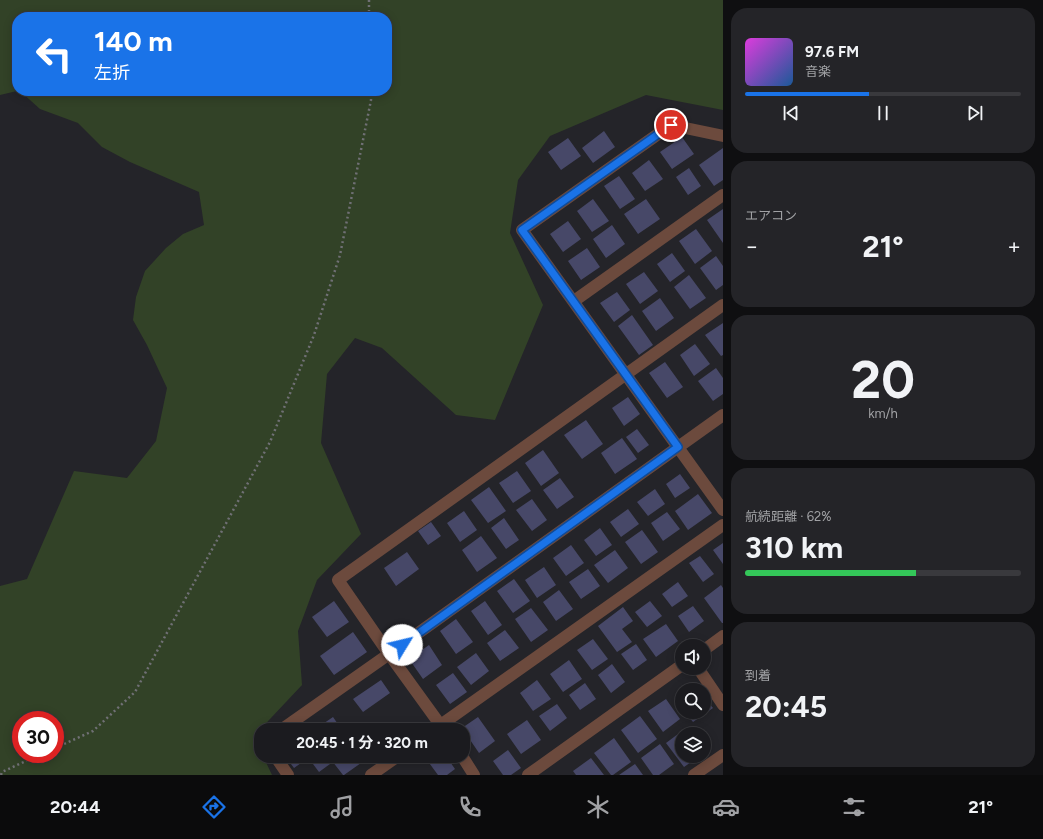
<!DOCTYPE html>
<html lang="ja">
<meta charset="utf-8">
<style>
body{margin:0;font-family:Figtree,"Noto Sans JP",sans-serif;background:#242428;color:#f1f3f6;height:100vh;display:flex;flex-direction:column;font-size:15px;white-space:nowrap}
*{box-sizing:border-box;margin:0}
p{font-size:13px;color:#a0a1a4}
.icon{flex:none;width:22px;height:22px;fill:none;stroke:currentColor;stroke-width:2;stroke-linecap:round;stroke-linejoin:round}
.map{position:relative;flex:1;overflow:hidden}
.panel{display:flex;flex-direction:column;gap:8px;padding:8px;background:#0f0f11;width:320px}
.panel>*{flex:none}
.guide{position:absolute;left:12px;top:12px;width:380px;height:84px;border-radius:16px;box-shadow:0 2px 10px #0003,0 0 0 1px #39393d;background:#1a73e8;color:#fff;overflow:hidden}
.tools{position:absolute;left:675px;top:639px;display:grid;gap:8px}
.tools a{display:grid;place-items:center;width:36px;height:36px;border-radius:50%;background:#1b1b1f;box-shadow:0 2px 10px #0003,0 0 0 1px #39393d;font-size:20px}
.speed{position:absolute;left:12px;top:711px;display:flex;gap:8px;font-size:20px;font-weight:700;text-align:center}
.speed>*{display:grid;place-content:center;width:52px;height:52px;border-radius:50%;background:#1b1b1f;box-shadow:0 2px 10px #0003,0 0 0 1px #39393d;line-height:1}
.speed .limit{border:6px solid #d22;background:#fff;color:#111}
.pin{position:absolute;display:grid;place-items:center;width:34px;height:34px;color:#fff;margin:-17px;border:2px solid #fff;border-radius:50%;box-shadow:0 1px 4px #0007}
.me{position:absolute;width:44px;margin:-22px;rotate:54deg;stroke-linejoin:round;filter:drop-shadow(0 0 3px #0008)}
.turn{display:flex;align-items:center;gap:14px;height:84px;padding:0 16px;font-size:18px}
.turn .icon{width:52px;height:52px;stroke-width:2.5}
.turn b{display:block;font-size:28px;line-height:34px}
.big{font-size:30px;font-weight:700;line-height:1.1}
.panel .card{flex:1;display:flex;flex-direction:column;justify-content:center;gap:6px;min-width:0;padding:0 14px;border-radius:16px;background:#242428}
.panel .dial{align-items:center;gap:0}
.dial b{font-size:52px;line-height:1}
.song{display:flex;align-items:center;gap:12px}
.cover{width:48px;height:48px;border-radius:6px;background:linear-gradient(135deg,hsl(300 70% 55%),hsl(210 70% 35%))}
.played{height:4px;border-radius:2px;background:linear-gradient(90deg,#1a73e8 45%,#39393d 45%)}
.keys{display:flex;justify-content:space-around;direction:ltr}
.heat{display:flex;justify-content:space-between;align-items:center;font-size:22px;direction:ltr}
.charge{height:6px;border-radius:3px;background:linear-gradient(90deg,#34c759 62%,#39393d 0)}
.trip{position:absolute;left:254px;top:723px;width:216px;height:40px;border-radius:16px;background:#1b1b1f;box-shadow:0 2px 10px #0003,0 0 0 1px #39393d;font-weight:700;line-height:40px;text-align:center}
.dock{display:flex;height:64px;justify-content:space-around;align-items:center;background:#0b0b0c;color:#a0a1a4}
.dock .icon{width:28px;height:28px}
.dock .selected{color:#1a73e8}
.dock b{font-size:18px;color:#f1f3f6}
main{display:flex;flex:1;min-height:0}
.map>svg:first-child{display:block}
.green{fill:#324227;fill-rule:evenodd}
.building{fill:#474868}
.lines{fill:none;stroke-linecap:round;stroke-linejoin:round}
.path{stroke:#707075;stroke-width:2.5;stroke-dasharray:2 3;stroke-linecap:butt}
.minor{stroke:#6c4a3d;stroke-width:12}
.route-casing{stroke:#114b97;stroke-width:10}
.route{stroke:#1a73e8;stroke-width:7}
</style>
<main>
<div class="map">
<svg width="723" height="775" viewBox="0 0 723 775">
<rect width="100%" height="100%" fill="#242429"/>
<path class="green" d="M 0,0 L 723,0 L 723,110 L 646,95 L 550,136 L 518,180 L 510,233 L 543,305 L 495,420 L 456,415 L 382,348 L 355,338 L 327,374 L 321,443 L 361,534 L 317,580 L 298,631 L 302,685 L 253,737 L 261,753 L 261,756 L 263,756 L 272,775 L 0,775 L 0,586 L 27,579 L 74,471 L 127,478 L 156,441 L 167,388 L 147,345 L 133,320 L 136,297 L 145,271 L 166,248 L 183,234 L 204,225 L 199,192 L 130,162 L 102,147 L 78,123 L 40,109 L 20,91 L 387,91 L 387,17 L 17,17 L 17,91 L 0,95 ZM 21,720 L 55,720 L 55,754 L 21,754 Z"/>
<path class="building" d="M 604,131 L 615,147 L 593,163 L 582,148 Z
M 682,137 L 694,154 L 672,169 L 660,152 Z
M 568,138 L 581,156 L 561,170 L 548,152 Z
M 723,148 L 723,180 L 714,186 L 699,165 Z
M 649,160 L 663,179 L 645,191 L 632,173 Z
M 689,168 L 701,186 L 688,195 L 676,177 Z
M 619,176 L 635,199 L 620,209 L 604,186 Z
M 593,199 L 609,221 L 592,232 L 577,211 Z
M 646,199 L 660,219 L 638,234 L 624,214 Z
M 723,209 L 723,243 L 707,220 Z
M 568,221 L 581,239 L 563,252 L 550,234 Z
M 612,225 L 625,244 L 606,258 L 593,239 Z
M 696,229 L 712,251 L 695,264 L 679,241 Z
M 587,248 L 600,267 L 581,280 L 568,261 Z
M 672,253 L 685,271 L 670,282 L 657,264 Z
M 716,256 L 723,266 L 723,285 L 716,290 L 700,268 Z
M 644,272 L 658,291 L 640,304 L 626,284 Z
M 689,275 L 706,298 L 690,309 L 674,287 Z
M 617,292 L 630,310 L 614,322 L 600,303 Z
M 660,298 L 674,318 L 656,331 L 642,311 Z
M 632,315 L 653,345 L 639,355 L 618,326 Z
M 723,323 L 723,355 L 721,356 L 705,335 Z
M 695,344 L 710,364 L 694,376 L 680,355 Z
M 665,362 L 683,387 L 667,398 L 649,373 Z
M 716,368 L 723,378 L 723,394 L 713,401 L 698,381 Z
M 628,397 L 640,414 L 624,426 L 612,408 Z
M 586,420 L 603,444 L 582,459 L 564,435 Z
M 637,429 L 649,445 L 638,453 L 626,437 Z
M 622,438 L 637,459 L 615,474 L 601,453 Z
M 543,450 L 559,473 L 541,486 L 525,463 Z
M 517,471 L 531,491 L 513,503 L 499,483 Z
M 680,474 L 690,488 L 675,498 L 666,484 Z
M 560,478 L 574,497 L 557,509 L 543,490 Z
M 489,487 L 506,511 L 488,523 L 471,500 Z
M 655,489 L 665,504 L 648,516 L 637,502 Z
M 698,494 L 712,513 L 688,530 L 675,511 Z
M 532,499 L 547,520 L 532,531 L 516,510 Z
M 628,509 L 639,524 L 621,537 L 610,522 Z
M 464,511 L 477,530 L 460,542 L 447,523 Z
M 667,512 L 680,529 L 663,541 L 651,523 Z
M 504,518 L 519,540 L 506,549 L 491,528 Z
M 431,522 L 441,536 L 428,545 L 418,531 Z
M 600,528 L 612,545 L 596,556 L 584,540 Z
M 642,530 L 658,552 L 641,564 L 625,542 Z
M 481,536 L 497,558 L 477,572 L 462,550 Z
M 723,543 L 723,564 L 713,550 Z
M 571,545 L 584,563 L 566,576 L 553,558 Z
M 615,550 L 628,568 L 608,583 L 594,565 Z
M 407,552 L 419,569 L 396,586 L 384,568 Z
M 700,556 L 714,574 L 703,582 L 689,563 Z
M 544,567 L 556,585 L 537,598 L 525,580 Z
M 588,569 L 600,586 L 581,599 L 569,582 Z
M 514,579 L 530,601 L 513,613 L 497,591 Z
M 678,582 L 688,596 L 672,607 L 662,594 Z
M 721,585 L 723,588 L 723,623 L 722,623 L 704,598 Z
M 559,590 L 573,609 L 556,621 L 543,602 Z
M 334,601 L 349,622 L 327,637 L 312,617 Z
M 485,601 L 502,625 L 488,635 L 471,611 Z
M 650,601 L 662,616 L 647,627 L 635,612 Z
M 693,606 L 704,621 L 689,632 L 678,616 Z
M 623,607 L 633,621 L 622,629 L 632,642 L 617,652 L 598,626 Z
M 531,608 L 548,630 L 531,642 L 515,619 Z
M 456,619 L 473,642 L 456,654 L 440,631 Z
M 666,624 L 678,641 L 656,657 L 643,639 Z
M 505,630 L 519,648 L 500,661 L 487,643 Z
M 353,632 L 367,652 L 334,675 L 320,656 Z
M 593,639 L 608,659 L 592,670 L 577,650 Z
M 636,644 L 647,660 L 633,670 L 621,654 Z
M 429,645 L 442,665 L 423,679 L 409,659 Z
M 476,653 L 489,671 L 471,685 L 457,667 Z
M 569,660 L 582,679 L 563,692 L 550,674 Z
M 612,664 L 625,682 L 611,693 L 598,675 Z
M 453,673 L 467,692 L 450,704 L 436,685 Z
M 381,680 L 390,693 L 363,712 L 353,699 Z
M 537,680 L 551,699 L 533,711 L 520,693 Z
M 585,683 L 596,699 L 580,710 L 569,695 Z
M 704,697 L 713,708 L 693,722 L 685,712 L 704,712 Z
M 666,699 L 680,719 L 663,732 L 648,711 Z
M 557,704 L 567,718 L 550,731 L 539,716 Z
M 640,716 L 657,739 L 638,753 L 621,730 Z
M 333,717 L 342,730 L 314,730 Z
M 478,717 L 495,741 L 479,753 L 462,728 Z
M 527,720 L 541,740 L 521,754 L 507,734 Z
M 686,728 L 691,734 L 682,734 L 682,756 L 700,756 L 684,767 L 666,743 Z
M 614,738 L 631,762 L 613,775 L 611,775 L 594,753 Z
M 660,744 L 674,764 L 659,775 L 653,775 L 641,758 Z
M 508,750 L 521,768 L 511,775 L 503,775 L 493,761 Z
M 285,756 L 311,756 L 294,768 Z
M 324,756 L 330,764 L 319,772 L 313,764 Z
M 330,756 L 356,756 L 361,763 L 344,775 L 343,775 L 329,757 Z
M 424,756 L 446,756 L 455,769 L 447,775 L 438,775 Z
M 591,758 L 604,775 L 576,775 L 573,771 Z
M 635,764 L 643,775 L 619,775 Z"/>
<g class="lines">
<path class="path" d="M 369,0 L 369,17
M 55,748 L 93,731 L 135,692 L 270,442 L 314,335 L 340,255 L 371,100 L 371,91
M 1,775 L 2,772 L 41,754"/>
<path class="minor" d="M 723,136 L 671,125 L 522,230 L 723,510
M 574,301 L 723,195
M 704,650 L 723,636
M 698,668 L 723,705
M 435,729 L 723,525
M 281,730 L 389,654 L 723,415
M 444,730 L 389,654 L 338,580 L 723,305
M 275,756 L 288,775
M 462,756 L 474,775
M 371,775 L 398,756
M 528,775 L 682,665
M 694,775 L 723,755"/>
</g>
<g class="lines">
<defs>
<path id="route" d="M 402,645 L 678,447 L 522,230 L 671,125"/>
</defs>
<use href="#route" class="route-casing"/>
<use href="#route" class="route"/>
</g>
</svg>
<div class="tools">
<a><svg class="icon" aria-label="sound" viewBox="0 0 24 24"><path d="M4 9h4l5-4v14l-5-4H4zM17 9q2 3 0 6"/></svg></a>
<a><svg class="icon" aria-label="search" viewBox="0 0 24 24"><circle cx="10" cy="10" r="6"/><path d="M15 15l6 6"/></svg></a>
<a><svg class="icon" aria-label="layers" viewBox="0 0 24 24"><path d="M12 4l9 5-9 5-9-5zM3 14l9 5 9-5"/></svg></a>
</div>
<div class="speed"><div class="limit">30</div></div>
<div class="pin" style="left:671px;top:125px;background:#d93025"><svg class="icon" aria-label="arrive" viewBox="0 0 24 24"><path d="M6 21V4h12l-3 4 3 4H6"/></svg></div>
<svg class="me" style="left:402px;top:645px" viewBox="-20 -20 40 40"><circle r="19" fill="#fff"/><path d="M0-13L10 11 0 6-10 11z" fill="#1a73e8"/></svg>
<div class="trip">20:45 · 1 分 · 320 m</div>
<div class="guide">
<div class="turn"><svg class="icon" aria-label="left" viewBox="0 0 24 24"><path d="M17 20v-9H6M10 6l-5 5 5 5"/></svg><div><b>140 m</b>左折</div></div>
</div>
</div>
<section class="panel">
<div class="card">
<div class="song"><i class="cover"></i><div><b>97.6 FM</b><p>音楽</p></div></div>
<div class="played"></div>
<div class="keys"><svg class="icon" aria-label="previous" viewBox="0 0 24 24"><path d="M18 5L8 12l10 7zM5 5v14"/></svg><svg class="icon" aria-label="pause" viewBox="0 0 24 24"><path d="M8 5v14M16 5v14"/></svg><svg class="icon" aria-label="next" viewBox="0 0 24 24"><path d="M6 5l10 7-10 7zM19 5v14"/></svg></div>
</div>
<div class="card"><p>エアコン</p>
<div class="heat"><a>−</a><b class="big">21°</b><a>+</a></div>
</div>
<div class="card dial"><b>20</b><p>km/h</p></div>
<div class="card"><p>航続距離 · 62%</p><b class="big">310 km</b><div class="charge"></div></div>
<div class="card"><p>到着</p><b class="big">20:45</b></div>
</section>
</main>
<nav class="dock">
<b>20:44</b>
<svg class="icon selected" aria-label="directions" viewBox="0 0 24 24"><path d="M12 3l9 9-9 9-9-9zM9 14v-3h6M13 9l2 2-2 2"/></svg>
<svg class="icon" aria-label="music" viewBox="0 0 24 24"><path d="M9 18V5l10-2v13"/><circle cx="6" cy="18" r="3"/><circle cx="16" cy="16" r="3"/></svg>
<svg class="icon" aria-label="phone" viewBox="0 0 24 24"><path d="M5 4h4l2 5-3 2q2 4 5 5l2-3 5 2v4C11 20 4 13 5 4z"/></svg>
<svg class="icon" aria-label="climate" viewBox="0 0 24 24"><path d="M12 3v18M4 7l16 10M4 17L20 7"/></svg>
<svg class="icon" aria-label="car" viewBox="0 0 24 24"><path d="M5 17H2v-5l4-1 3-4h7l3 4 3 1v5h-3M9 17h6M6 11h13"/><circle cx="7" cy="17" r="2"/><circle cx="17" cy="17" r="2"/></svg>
<svg class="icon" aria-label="filters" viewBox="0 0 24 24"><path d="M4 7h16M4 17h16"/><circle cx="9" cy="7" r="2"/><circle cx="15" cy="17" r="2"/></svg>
<b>21°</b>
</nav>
